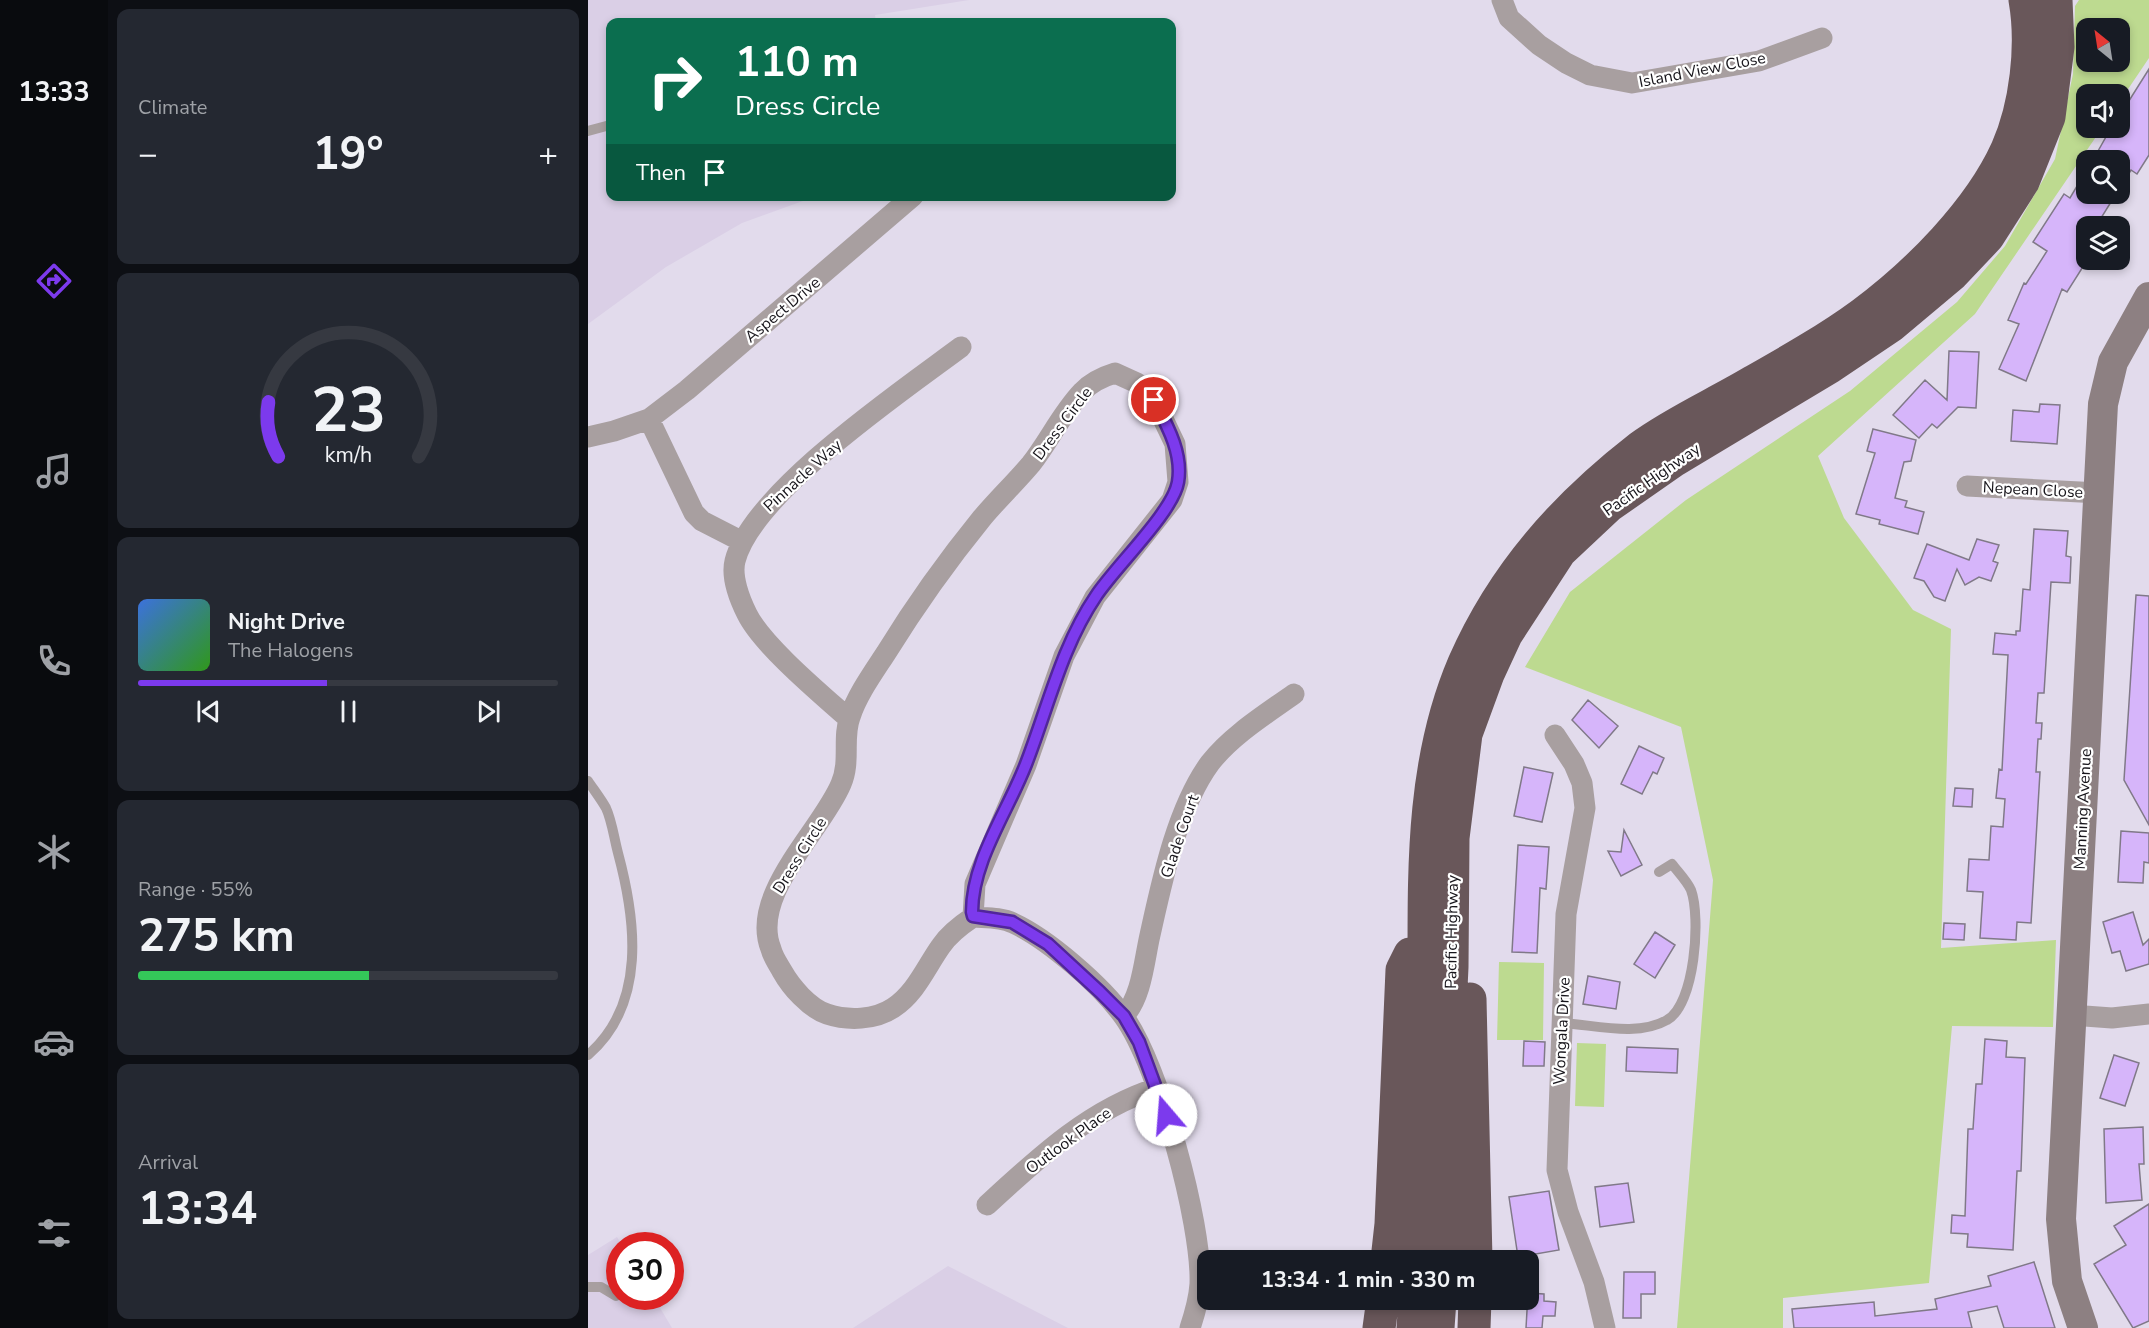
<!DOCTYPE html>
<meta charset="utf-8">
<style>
body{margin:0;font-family:"Nunito Sans",sans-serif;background:#242831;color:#f1f3f6;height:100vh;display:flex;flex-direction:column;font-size:22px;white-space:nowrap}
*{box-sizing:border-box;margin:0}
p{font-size:20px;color:#9ea1a6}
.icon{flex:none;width:33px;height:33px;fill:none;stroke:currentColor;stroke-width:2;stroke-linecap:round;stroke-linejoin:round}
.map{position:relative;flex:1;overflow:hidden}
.panel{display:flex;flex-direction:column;gap:9px;padding:9px;background:#0d0f14;width:480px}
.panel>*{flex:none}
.guide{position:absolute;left:18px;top:18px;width:570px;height:183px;border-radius:12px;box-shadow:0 3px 9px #0003;background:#0b6e4f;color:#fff;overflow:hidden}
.needle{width:39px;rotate:330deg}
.tools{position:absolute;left:1488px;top:18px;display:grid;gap:12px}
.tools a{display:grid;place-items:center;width:54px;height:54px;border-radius:12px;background:#171b24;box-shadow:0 3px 9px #0003;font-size:30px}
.speed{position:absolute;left:18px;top:1232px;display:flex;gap:12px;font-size:30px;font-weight:700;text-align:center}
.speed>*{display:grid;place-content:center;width:78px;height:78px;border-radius:50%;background:#171b24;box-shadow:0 3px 9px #0003;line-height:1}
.speed .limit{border:9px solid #d22;background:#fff;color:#111}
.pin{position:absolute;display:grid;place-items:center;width:51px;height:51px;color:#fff;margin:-26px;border:3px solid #fff;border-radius:50%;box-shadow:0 2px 6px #0007}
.me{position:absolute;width:66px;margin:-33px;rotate:342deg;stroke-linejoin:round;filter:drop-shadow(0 0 4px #0008)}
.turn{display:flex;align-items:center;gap:21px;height:126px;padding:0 30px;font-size:27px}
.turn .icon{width:78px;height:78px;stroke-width:2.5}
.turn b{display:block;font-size:42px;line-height:51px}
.then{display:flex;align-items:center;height:57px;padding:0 30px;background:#0003;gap:12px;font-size:22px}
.big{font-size:45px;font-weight:700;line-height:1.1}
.panel .card{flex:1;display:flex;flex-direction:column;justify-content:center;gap:9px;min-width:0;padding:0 21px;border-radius:12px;background:#242831}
.panel .dial{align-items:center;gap:0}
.dial svg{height:156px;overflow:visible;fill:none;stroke:#363941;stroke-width:7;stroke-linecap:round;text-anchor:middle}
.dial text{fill:#f1f3f6;stroke:none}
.song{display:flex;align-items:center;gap:18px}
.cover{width:72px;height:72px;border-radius:9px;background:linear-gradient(135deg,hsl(220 70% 55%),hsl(110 70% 35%))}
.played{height:6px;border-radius:3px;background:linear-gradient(90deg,#7c3aed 45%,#363941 45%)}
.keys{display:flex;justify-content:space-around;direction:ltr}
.heat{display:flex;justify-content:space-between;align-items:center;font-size:33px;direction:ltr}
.charge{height:9px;border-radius:4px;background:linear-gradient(90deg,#34c759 55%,#363941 0)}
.trip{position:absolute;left:609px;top:1250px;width:342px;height:60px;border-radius:12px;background:#171b24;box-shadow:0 3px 9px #0003;font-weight:700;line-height:60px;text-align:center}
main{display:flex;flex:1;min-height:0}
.dock{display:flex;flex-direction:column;width:108px;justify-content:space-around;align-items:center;background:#090b0e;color:#9ea1a6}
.dock .icon{width:42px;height:42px}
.dock .on{color:#7c3aed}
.dock b{font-size:27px;color:#f1f3f6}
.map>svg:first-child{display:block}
.built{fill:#dacfe6}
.green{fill:#bdda90;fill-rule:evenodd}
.building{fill:#d6b5fa;stroke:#807988;stroke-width:1.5}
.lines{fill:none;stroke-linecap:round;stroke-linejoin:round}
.lane{stroke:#a89fa0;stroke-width:10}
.street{stroke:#a89fa0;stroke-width:21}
.secondary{stroke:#8d8082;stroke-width:30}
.highway{stroke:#69575a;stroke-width:33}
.route-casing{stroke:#51269a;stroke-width:15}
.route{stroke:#7c3aed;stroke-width:10}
.labels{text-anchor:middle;stroke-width:4.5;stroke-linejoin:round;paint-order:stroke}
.street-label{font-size:16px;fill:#17151b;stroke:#fff}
</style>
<main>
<nav class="dock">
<b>13:33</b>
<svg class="icon on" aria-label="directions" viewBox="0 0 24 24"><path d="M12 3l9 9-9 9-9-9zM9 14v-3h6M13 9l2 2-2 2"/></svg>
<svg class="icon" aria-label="music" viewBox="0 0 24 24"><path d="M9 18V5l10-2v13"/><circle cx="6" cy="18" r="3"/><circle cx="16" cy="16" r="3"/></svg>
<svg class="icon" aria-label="phone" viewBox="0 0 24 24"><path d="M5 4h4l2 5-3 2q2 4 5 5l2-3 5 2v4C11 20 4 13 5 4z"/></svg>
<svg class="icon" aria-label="climate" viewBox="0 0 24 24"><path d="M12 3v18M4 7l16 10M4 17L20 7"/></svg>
<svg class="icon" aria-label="car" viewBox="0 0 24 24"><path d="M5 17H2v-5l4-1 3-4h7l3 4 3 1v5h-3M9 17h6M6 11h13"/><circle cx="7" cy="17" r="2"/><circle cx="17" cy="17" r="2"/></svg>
<svg class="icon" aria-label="filters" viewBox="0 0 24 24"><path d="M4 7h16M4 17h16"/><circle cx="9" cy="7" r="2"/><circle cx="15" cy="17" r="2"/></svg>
</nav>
<section class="panel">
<div class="card"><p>Climate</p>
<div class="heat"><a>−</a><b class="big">19°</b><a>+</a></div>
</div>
<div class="card dial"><svg viewBox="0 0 100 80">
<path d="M14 69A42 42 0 1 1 86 69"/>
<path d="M14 69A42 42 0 0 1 9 41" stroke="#7c3aed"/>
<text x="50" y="56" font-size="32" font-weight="700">23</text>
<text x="50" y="72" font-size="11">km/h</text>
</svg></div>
<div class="card">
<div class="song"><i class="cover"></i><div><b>Night Drive</b><p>The Halogens</p></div></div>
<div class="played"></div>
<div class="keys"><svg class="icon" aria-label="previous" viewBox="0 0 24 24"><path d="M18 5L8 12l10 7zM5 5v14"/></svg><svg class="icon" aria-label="pause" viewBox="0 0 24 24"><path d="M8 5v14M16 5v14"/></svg><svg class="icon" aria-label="next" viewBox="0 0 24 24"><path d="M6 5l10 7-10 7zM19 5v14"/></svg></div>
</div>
<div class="card"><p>Range · 55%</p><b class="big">275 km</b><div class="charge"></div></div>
<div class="card"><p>Arrival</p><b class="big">13:34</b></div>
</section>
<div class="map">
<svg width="1561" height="1328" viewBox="0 0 1561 1328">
<rect width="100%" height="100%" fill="#e2dbec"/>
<path class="built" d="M 0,0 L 381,0 L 287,15 L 288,22 L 22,22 L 22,196 L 226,197 L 154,223 L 78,267 L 0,324 Z
M 29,1237 L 34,1245 L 32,1245 L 32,1296 L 65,1296 L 84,1328 L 0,1328 L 0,1255 Z
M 360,1266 L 480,1328 L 265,1328 Z"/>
<path class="green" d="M 1491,0 L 1561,0 L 1561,58 L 1532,101 L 1532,94 L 1498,94 L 1498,128 L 1514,128 L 1387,314 L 1230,456 L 1256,518 L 1325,610 L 1363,629 L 1353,948 L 1468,940 L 1465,1027 L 1364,1026 L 1341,1283 L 1195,1298 L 1195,1328 L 1089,1328 L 1125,880 L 1093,727 L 937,667 L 982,592 L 1098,500 L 1262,391 L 1369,302 L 1417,246 L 1467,159 L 1485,74 L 1487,6 ZM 1498,28 L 1532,28 L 1532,62 L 1498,62 Z
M 911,962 L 956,963 L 955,1040 L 909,1040 Z
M 989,1043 L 1018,1044 L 1016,1107 L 987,1106 Z"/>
<path class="building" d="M 1561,69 L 1561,155 L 1549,174 L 1543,170 L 1532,188 L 1532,160 L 1505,160 L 1523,128 L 1532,128 L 1532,115 Z
M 1498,171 L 1498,194 L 1528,194 L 1513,218 L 1526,226 L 1498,226 L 1498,262 L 1479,292 L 1474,289 L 1438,381 L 1411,369 L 1431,324 L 1420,320 L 1436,283 L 1438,284 L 1459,251 L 1445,242 L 1476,194 L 1482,198 Z
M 1361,351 L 1391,352 L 1388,408 L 1370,407 L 1349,428 L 1344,424 L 1331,438 L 1305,415 L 1337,380 L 1359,400 Z
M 1452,404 L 1472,405 L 1469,444 L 1423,441 L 1425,410 L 1451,412 Z
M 1285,429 L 1328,440 L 1323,461 L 1316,462 L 1307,498 L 1319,501 L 1317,507 L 1336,512 L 1330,534 L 1291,524 L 1292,520 L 1268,514 L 1287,453 L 1279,451 Z
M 1446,529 L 1480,531 L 1478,556 L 1483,557 L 1482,583 L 1463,582 L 1456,693 L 1450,693 L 1448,723 L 1454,723 L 1453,739 L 1450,739 L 1448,772 L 1452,772 L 1443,923 L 1429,922 L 1428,940 L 1392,938 L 1395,892 L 1379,891 L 1381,859 L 1401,860 L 1403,826 L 1415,827 L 1417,799 L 1408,798 L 1411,769 L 1414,770 L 1420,655 L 1405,654 L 1407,633 L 1428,635 L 1428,631 L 1432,631 L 1435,589 L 1442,590 Z
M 1389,539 L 1411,545 L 1405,561 L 1410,563 L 1403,581 L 1391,577 L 1377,585 L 1369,569 L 1357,601 L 1346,597 L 1336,581 L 1326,578 L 1339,544 L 1381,560 Z
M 1548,595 L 1561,596 L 1561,825 L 1536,780 Z
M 1000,700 L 1030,726 L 1011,748 L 984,720 Z
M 1051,746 L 1076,758 L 1069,774 L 1065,772 L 1054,794 L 1033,784 Z
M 936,767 L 965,773 L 954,822 L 926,816 Z
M 1367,788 L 1385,789 L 1384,807 L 1365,806 Z
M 1036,830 L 1054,865 L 1033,876 L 1020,851 L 1033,852 Z
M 1533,831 L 1561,833 L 1561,863 L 1556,862 L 1555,883 L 1530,882 Z
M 930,845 L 961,847 L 958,889 L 952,888 L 949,953 L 924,952 Z
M 1545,912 L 1555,945 L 1561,939 L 1561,964 L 1538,971 L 1532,951 L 1524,953 L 1515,922 Z
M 1356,923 L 1377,924 L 1376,940 L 1355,939 Z
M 1067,932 L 1087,945 L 1067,978 L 1046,964 Z
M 1000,976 L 1032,982 L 1028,1009 L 995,1004 Z
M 1397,1039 L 1419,1041 L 1418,1057 L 1437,1058 L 1433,1171 L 1429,1171 L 1425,1250 L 1379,1247 L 1380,1234 L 1363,1233 L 1364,1215 L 1377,1216 L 1380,1129 L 1385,1129 L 1388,1084 L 1394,1084 Z
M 936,1041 L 957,1042 L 956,1066 L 935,1066 Z
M 1039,1047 L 1090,1049 L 1089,1073 L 1038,1071 Z
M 1526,1055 L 1551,1063 L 1537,1106 L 1512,1098 Z
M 1555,1127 L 1556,1164 L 1551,1164 L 1554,1200 L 1518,1203 L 1516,1129 Z
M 1040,1183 L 1046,1222 L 1012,1227 L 1007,1187 Z
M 961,1191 L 971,1250 L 930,1257 L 921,1197 Z
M 1561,1204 L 1561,1321 L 1545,1328 L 1506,1264 L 1538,1245 L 1526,1226 Z
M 1446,1262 L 1467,1328 L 1416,1328 L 1409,1306 L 1380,1312 L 1384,1328 L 1206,1328 L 1204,1309 L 1286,1302 L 1287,1316 L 1349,1309 L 1347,1299 L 1403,1286 L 1400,1276 Z
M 1036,1272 L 1067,1272 L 1067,1294 L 1053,1294 L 1053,1318 L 1035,1318 Z
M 940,1293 L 956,1294 L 956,1301 L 968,1302 L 967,1316 L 955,1316 L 954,1328 L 938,1328 Z"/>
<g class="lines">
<path class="lane" d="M 0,131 L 22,125
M 0,781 C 6,790 13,799 18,808 C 24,821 26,838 30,853 C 48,920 59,1004 0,1055
M 975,1023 C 1007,1025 1050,1037 1079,1020 C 1107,1005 1113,917 1103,890 C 1099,881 1090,872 1084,864 L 1071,872
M 0,1287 L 13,1287 L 28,1296"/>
<path class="street" d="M 914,0 L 921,18 L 951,45 L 978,63 L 1002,75 L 1044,83 L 1171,61 L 1234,38
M 527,373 L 549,383 L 566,400 L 587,444 L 590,482 L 584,500 L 507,597 L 476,656 L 438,765 L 387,884 L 385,917 C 373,925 361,934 353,946 C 338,967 328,993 305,1008 C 287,1020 260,1021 239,1014 C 221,1008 203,987 194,971 C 190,964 185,957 183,949 C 161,895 234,830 253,784 C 263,761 254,738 262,717 C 269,695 285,673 298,653 C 327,606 359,561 394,518 C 410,499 427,483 443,464 C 461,441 474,413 494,392 C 503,382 514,377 527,373 Z
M 61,419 L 106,513 L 114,521 L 153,541
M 0,437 L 26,431 L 61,419 L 99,390 L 325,196
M 1379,486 L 1511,493
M 261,719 C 234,695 174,645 159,614 C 152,600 143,577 147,561 C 164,493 314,391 373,347
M 967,735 L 986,764 L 994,783 L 997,808 L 978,914 L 969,1170 L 980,1212 L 1006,1282 L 1017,1328
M 385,917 C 398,918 413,917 425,923 C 460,939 514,986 536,1017 C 571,1066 614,1223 612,1284 C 611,1299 607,1313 602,1328
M 1483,1015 L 1524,1018 L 1561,1014
M 536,1016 C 554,996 556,961 562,935 C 574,881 589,808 622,763 C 644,735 678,714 706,694
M 399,1205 C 450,1158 502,1109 569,1088"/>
<path class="secondary" d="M 1495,1328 L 1479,1281 L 1473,1219 L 1515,404 L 1525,362 L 1561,297"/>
<path class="highway" d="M 882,999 L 888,1260
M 799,1260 L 803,1224 L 814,970 L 822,954
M 829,1260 C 833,1176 835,1093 836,1009 C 837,892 829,773 876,663 C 915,574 976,506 1052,447 C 1086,422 1127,404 1164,382 C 1201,361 1240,339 1274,314 C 1328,274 1391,211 1419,149 C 1438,106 1445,46 1437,0
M 856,1260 L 857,1113 L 864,967 L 865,838 L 878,734 L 900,674 L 918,635 L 972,552 L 1021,506 L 1087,460 L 1242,367 L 1303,326 L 1365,274 L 1400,237 L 1435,182 L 1461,117 L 1470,47 L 1468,0
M 791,1328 L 795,1299
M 825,1328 L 827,1299
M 850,1328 L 852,1299
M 886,1328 L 887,1299"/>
</g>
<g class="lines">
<defs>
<path id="route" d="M 566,400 C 579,425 595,453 590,482 C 585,512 527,567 508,596 C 474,646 460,707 438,764 C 420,811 384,861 384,912 L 385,916 L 424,922 L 460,944 L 512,992 L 536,1016 L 551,1042 L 578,1115"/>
</defs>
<use href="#route" class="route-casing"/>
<use href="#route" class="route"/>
</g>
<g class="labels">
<g class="street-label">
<text transform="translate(1114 69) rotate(-11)" y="6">Island View Close</text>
<text transform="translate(194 309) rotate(-40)" y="6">Aspect Drive</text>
<text transform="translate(474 423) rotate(-53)" y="6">Dress Circle</text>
<text transform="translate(214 475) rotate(-42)" y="6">Pinnacle Way</text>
<text transform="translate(1063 479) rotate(-35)" y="6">Pacific Highway</text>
<text transform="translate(1445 489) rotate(3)" y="6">Nepean Close</text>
<text transform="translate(1494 809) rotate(-87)" y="6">Manning Avenue</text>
<text transform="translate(591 836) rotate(-71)" y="6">Glade Court</text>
<text transform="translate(211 855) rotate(-58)" y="6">Dress Circle</text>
<text transform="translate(863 932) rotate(-89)" y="6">Pacific Highway</text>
<text transform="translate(973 1031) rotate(-87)" y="6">Wongala Drive</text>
<text transform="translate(480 1140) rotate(-36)" y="6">Outlook Place</text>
</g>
</g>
</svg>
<div class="tools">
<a><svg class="needle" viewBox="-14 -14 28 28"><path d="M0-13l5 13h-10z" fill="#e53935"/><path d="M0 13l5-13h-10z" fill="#9ea1a6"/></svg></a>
<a><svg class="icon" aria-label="sound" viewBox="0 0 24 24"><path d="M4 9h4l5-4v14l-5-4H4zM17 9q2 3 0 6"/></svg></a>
<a><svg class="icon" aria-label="search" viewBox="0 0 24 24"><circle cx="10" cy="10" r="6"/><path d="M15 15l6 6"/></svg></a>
<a><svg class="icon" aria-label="layers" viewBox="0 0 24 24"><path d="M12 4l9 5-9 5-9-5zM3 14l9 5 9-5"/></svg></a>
</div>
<div class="speed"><div class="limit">30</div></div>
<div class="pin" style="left:566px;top:400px;background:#d93025"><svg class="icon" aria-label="arrive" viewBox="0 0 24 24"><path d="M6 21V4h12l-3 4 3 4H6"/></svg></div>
<svg class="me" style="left:578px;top:1115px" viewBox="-20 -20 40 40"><circle r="19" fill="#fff"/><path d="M0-13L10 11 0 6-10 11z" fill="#7c3aed"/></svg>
<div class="trip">13:34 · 1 min · 330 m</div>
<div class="guide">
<div class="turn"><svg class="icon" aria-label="right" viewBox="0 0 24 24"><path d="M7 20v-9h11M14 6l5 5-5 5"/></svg><div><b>110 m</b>Dress Circle</div></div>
<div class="then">Then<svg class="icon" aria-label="arrive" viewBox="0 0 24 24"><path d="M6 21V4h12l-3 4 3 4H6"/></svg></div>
</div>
</div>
</main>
